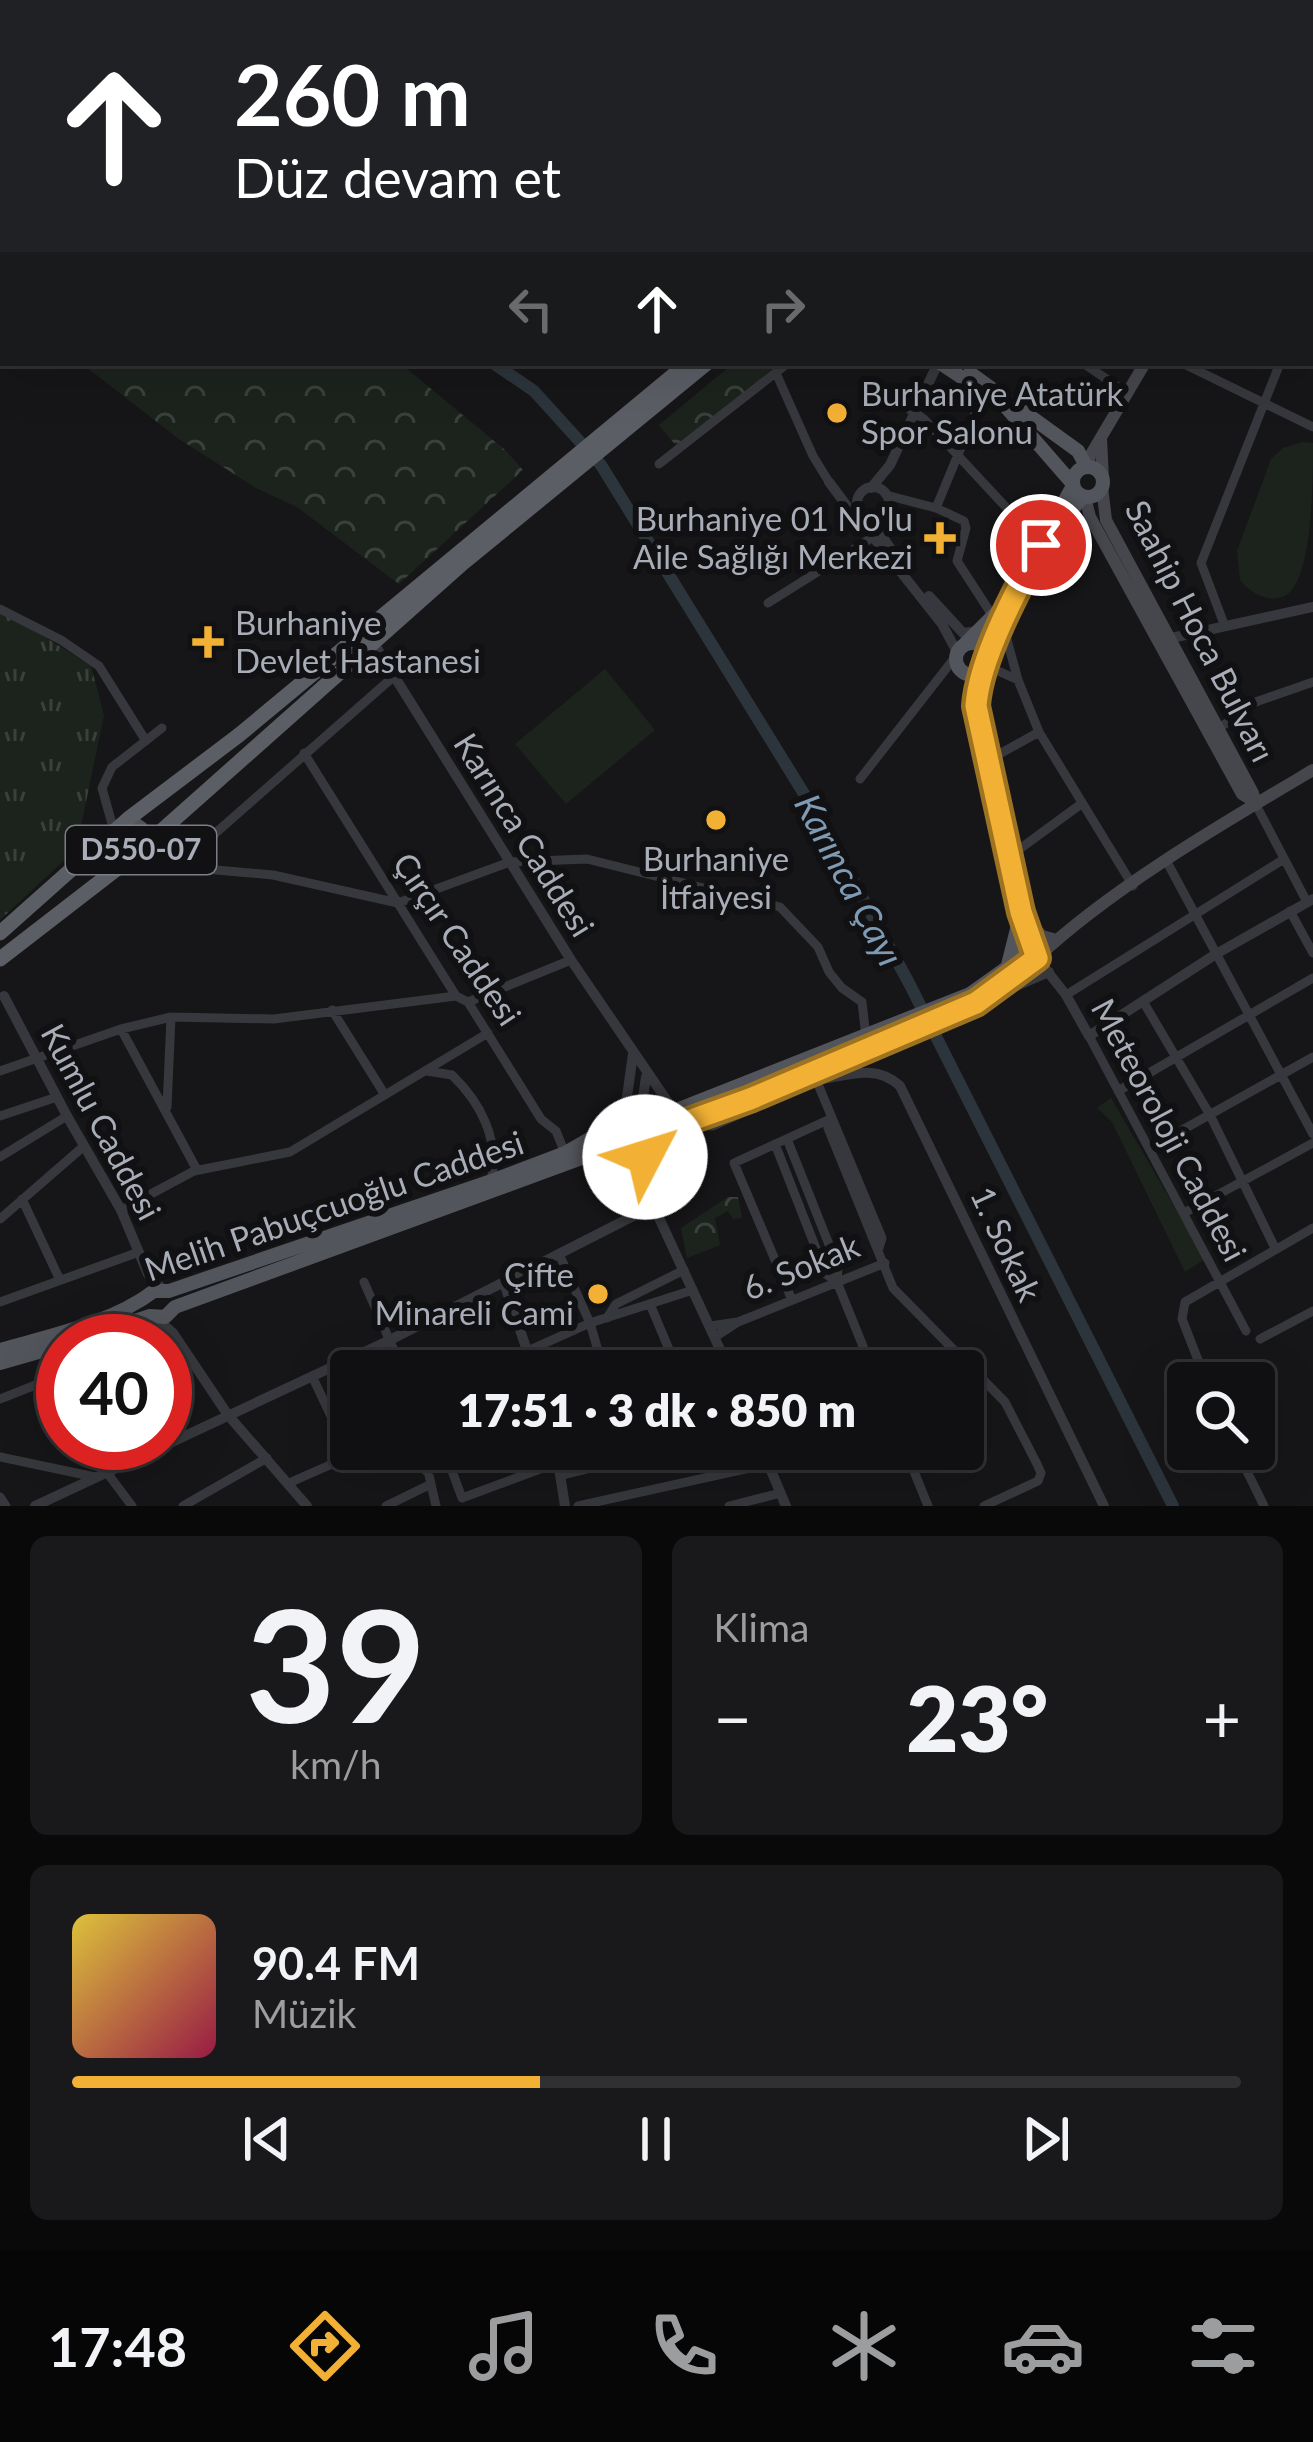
<!DOCTYPE html>
<html lang="tr">
<meta charset="utf-8">
<style>
body{margin:0;font-family:Lato,sans-serif;background:#19191b;color:#f1f3f6;height:100vh;display:flex;flex-direction:column;font-size:45px;white-space:nowrap}
*{box-sizing:border-box;margin:0}
p{font-size:39px;color:#9c9d9f}
.icon{flex:none;width:66px;height:66px;fill:none;stroke:currentColor;stroke-width:2;stroke-linecap:round;stroke-linejoin:round}
.map{position:relative;height:1506px;overflow:hidden}
.panel{display:flex;flex-direction:column;gap:30px;padding:30px;background:#09090a;flex:1}
.panel>*{flex:none}
.guide{position:absolute;left:0px;top:0px;width:1314px;height:366px;box-shadow:0 12px 48px #0002,0 0 0 3px #303032;background:#202124;color:#fff;overflow:hidden}
.buttons{position:absolute;left:1167px;top:1362px;display:grid;gap:24px}
.buttons a{display:grid;place-items:center;width:108px;height:108px;border-radius:12px;background:#101012;box-shadow:0 12px 48px #0002,0 0 0 3px #303032;font-size:60px}
.speed{position:absolute;left:36px;top:1314px;display:flex;gap:24px;font-size:60px;font-weight:700;text-align:center}
.speed>*{display:grid;place-content:center;width:156px;height:156px;border-radius:50%;background:#101012;box-shadow:0 12px 48px #0002,0 0 0 3px #303032;line-height:1}
.speed .limit{border:18px solid #d22;background:#fff;color:#111}
.pin{position:absolute;display:grid;place-items:center;width:102px;height:102px;color:#fff;margin:-51px;border:6px solid #fff;border-radius:50%;box-shadow:0 3px 12px #0007}
.me{position:absolute;width:132px;margin:-66px;rotate:50deg;stroke-linejoin:round;filter:drop-shadow(0 0 9px #0008)}
.turn{display:flex;align-items:center;gap:42px;height:252px;padding:0 36px;font-size:54px}
.turn .icon{width:156px;height:156px;stroke-width:2.5}
.turn b{display:block;font-size:84px;line-height:102px}
.lanes{display:flex;align-items:center;height:114px;padding:0 36px;background:#0003;justify-content:center;gap:60px;direction:ltr}
.lanes .off{opacity:.35}
.big{font-size:90px;font-weight:800;line-height:1.1}
.panel .widget{flex:1;display:flex;flex-direction:column;justify-content:center;gap:18px;min-width:0;padding:0 42px;border-radius:18px;background:#19191b}
.panel .dial{align-items:center;gap:0}
.dial b{font-size:156px;line-height:1}
.song{display:flex;align-items:center;gap:36px}
.cover{width:144px;height:144px;border-radius:18px;background:linear-gradient(135deg,hsl(50 70% 55%),hsl(340 70% 35%))}
.played{height:12px;border-radius:6px;background:linear-gradient(90deg,#f2b134 40%,#303032 40%)}
.keys{display:flex;justify-content:space-around;direction:ltr}
.heat{display:flex;justify-content:space-between;align-items:center;font-size:66px;direction:ltr}
.panel .tiles{flex:1;display:grid;gap:30px;grid-template-columns:1fr 1fr}
.widget:last-child{grid-column:span 2}
.trip{position:absolute;left:330px;top:1350px;width:654px;height:120px;border-radius:12px;background:#101012;box-shadow:0 12px 48px #0002,0 0 0 3px #303032;font-weight:800;line-height:120px;text-align:center}
.tab-bar{display:flex;height:192px;justify-content:space-around;align-items:center;background:#060607;color:#9c9d9f}
.tab-bar .icon{width:84px;height:84px}
.tab-bar .current{color:#f2b134}
.tab-bar b{font-size:54px;color:#f1f3f6}
.map>svg:first-child{display:block}
.grass{fill:url(#grass-tufts)}
.forest{fill:url(#forest-crowns)}
.park{fill:#1c231d}
.lines{fill:none;stroke-linecap:round;stroke-linejoin:round}
.river{stroke:#2c353c;stroke-width:12}
.minor{stroke:#37383d;stroke-width:9}
.tertiary{stroke:#37383d;stroke-width:10}
.secondary{stroke:#45474d;stroke-width:12}
.primary{stroke:#53555c;stroke-width:14}
.trunk{stroke:#5b5e65;stroke-width:15}
.route-casing{stroke:#9d7322;stroke-width:30}
.route{stroke:#f2b134;stroke-width:21}
.poi-dot{fill:#f2b134;stroke:#111113;stroke-width:4.5}
.labels{text-anchor:middle;stroke-width:12;stroke-linejoin:round;paint-order:stroke}
.shield{fill:#111113;stroke:#7b7e86;stroke-width:3}
.shield-label{font-size:30px;font-weight:bold;fill:#a8adb8}
.poi-label{font-size:33px;fill:#a8adb8;stroke:#111113;text-anchor:start}
.street-label{font-size:33px;fill:#a8adb8;stroke:#111113}
.water-label{font-size:36px;font-style:italic;fill:#7f9bb3;stroke:#111113}
</style>
<div class="map">
<svg width="1313" height="1506" viewBox="0 0 1313 1506">
<defs>
<pattern id="grass-tufts" width="24" height="20" patternUnits="userSpaceOnUse" patternTransform="scale(3)"><rect width="24" height="20" fill="#1c231d"/><path d="M3 7l-1-3M5 7V3M7 7l1-3M15 17l-1-3M17 17v-4M19 17l1-3" fill="none" stroke="#3a403c"/></pattern>
<pattern id="forest-crowns" width="20" height="18" patternUnits="userSpaceOnUse" patternTransform="scale(3)"><rect width="20" height="18" fill="#1c231d"/><path d="M2 6a3 3 0 1 1 6 0M12 15a3 3 0 1 1 6 0" fill="none" stroke="#3a403c"/></pattern>
</defs>
<rect width="100%" height="100%" fill="#161618"/>
<path class="grass" d="M 0,609 L 91,666 L 104,715 L 81,826 L 89,837 L 0,920 Z"/>
<path class="forest" d="M 81,363 L 400,363 L 505,450 L 523,470 L 399,584 L 297,507 L 256,488 L 179,439 Z
M 734,363 L 780,363 L 677,447 L 659,425 Z
M 728,1197 L 738,1197 L 742,1218 L 733,1219 L 728,1211 L 715,1218 L 720,1245 L 687,1258 L 681,1228 Z"/>
<path class="park" d="M 1302,442 L 1313,443 C 1313,481 1313,585 1283,597 C 1265,602 1251,593 1240,580 L 1237,551 L 1271,459 L 1283,448 Z
M 605,669 L 655,730 L 566,804 L 515,744 Z
M 1111,1098 L 1205,1259 L 1185,1272 L 1112,1122 L 1097,1108 Z"/>
<g class="lines">
<path class="river" d="M 0,152 L 3,153
M 493,363 L 534,391 L 601,465 L 814,810 L 909,983 L 1173,1506"/>
<path class="minor" d="M 148,0 L 160,3
M 563,0 L 568,3
M 708,0 L 711,3
M 808,0 L 810,3
M 899,0 L 901,3
M 1116,0 L 1118,3
M 1250,0 L 1254,0
M 1285,0 L 1304,3
M 24,3 L 24,0
M 128,3 L 128,0
M 301,3 L 303,0
M 453,3 L 455,0
M 604,3 L 607,0
M 721,3 L 725,0
M 934,3 L 942,0
M 1044,3 L 1048,0
M 1215,3 L 1219,0
M 1276,3 L 1278,0
M 1311,4 L 1313,4
M 0,42 L 3,42
M 1311,82 L 1313,82
M 1311,120 L 1313,121
M 1311,192 L 1313,192
M 1311,307 L 1313,303
M 1083,363 L 1127,393
M 1182,363 L 1313,427
M 776,373 L 813,456 L 829,482
M 906,407 L 924,419 L 1041,545
M 659,464 L 788,363
M 886,495 L 936,508 L 964,521 L 966,528 L 957,561 L 994,618
M 936,508 L 983,394
M 768,603 L 873,537
M 0,609 L 61,640 L 99,666 L 146,741
M 1224,624 L 1201,563 L 1280,363
M 1003,625 L 1018,680
M 987,666 L 1018,680 L 1039,732 L 1133,886
M 1217,729 L 1246,711 L 1247,705 L 1313,682
M 304,753 L 456,996 L 468,1002 L 541,1119 L 556,1131 L 565,1153
M 987,761 L 1039,732
M 860,779 L 956,656
M 1256,805 L 1307,902
M 114,831 L 102,788 L 112,767 L 162,728
M 1010,856 L 1081,804
M 132,857 L 193,868 L 273,875 L 398,903 L 510,862 L 587,859 L 780,907 L 818,947 L 829,972 L 842,988 L 862,1002 L 866,1037
M 1167,862 L 1313,1134
M 178,866 L 392,678
M 1290,911 L 1313,953
M 1066,995 L 1284,859
M 468,1002 L 571,960
M 1144,1003 L 1210,1115 L 1275,1248
M 332,1010 L 385,1095
M 121,1029 L 197,1170
M 1089,1036 L 1246,1331
M 0,1071 L 121,1029 L 171,1017 L 274,1019 L 456,996
M 427,1071 L 452,1075 C 481,1103 500,1140 491,1181
M 815,1077 L 882,1238 L 879,1248
M 1118,1091 L 1313,978
M 167,1107 L 171,1017
M 0,1116 L 57,1097
M 830,1119 L 828,1128 L 893,1288 L 1005,1402 L 1037,1464 L 1041,1473 L 1038,1481 L 984,1506
M 686,1125 L 713,1126 L 816,1080
M 787,1139 L 838,1267 L 837,1282
M 775,1144 L 826,1274 L 837,1282 L 873,1371
M 1150,1148 L 1313,1057
M 0,1157 L 67,1116
M 22,1199 L 59,1278
M 121,1210 L 194,1171 L 290,1152 L 488,1033
M 1184,1213 L 1313,1143
M 0,1219 L 84,1146
M 560,1256 L 590,1323 L 604,1371
M 364,1282 L 403,1371
M 792,1300 L 734,1163 L 830,1119
M 0,1302 L 139,1252
M 650,1304 L 678,1371
M 607,1318 L 616,1304 L 684,1270
M 738,1322 L 885,1263
M 710,1326 L 738,1322 L 715,1337
M 1260,1339 L 1313,1311
M 151,1341 L 173,1333
M 483,1371 L 590,1323 L 693,1290
M 695,1371 L 724,1356
M 312,1376 L 350,1456
M 1207,1383 L 1182,1319 L 1185,1302 L 1313,1228
M 0,1399 L 63,1374
M 423,1449 L 436,1506
M 444,1449 L 462,1498 L 559,1462
M 905,1449 L 928,1506
M 1236,1449 L 1264,1506
M 0,1457 L 95,1477
M 426,1471 L 485,1449
M 108,1474 L 132,1506
M 563,1475 L 667,1449
M 289,1483 L 366,1449
M 0,1497 L 6,1506
M 183,1506 L 267,1458
M 386,1506 L 429,1485
M 578,1506 L 768,1464
M 729,1506 L 781,1493"/>
<path class="tertiary" d="M 1311,271 L 1313,271
M 829,482 L 850,510 L 862,515 L 873,537 L 942,624 L 957,652
M857 503a16 16 0 1 1 32 0a16 16 0 1 1-32 0Z
M 871,488 L 890,465 L 938,363
M 884,514 L 884,539 L 891,549
M 929,596 L 963,633 L 978,631
M 1167,639 L 1313,607
M 373,642 L 571,960 L 674,1111
M 1037,958 L 1066,995 L 1089,1036 L 1216,954 L 1313,899
M 4,996 L 67,1116 L 121,1210 L 148,1274 L 163,1290
M 990,997 L 1049,972
M 816,1080 C 847,1076 875,1063 900,1086 L 1104,1506
M 625,1111 L 633,1054
M 641,1111 L 646,1077
M 646,1147 L 652,1199
M 628,1151 L 730,1371
M 504,1283 L 534,1371
M 157,1319 L 173,1333 L 228,1415 L 307,1506
M 556,1449 L 565,1506
M 762,1449 L 786,1506
M 35,1506 L 390,1340 L 655,1205"/>
<path class="secondary" d="M 1311,74 L 1313,70
M 1101,438 L 1103,479
M 1088,466 L 1090,456 L 1145,363
M 1102,487 L 1106,520 L 1253,793 L 1256,805
M 1085,497 L 1090,517 L 1242,794 L 1252,800
M 1025,917 L 1042,936 L 1057,940
M 1037,958 C 1111,888 1225,822 1313,770"/>
<path class="primary" d="M 408,0 L 412,3
M 428,0 L 432,3
M 940,363 L 1005,406 L 1072,483
M 970,373 L 1078,451 L 1086,466
M1073 482a15 15 0 1 1 30 0a15 15 0 1 1-30 0Z
M 1048,530 L 1073,486
M956 659a16 16 0 1 1 32 0a16 16 0 1 1-32 0Z
M 965,644 L 1008,601
M 128,819 L 142,829 L 150,842
M 114,831 L 117,847 L 132,857
M 1008,965 L 1020,917
M612 1130a21 21 0 1 1 42 0a21 21 0 1 1-42 0Z
M 647,1114 L 674,1111 L 970,994 L 1032,950
M 653,1138 L 976,1003 L 1037,958 L 1021,912 L 976,721 C 976,676 1013,583 1041,546 C 1053,529 1070,514 1083,496
M 75,1341 L 150,1316 L 165,1317 L 175,1307 L 579,1159 L 622,1148
M 0,1350 C 52,1335 112,1323 154,1291 L 169,1291 L 494,1180 L 565,1153 L 612,1126
M 0,1363 L 63,1345"/>
<path class="trunk" d="M 1137,3 L 1141,0
M 1155,3 L 1159,0
M 0,933 L 128,819 L 239,735 L 688,363
M 0,959 L 132,857 L 463,563 L 707,363"/>
</g>
<g class="lines">
<defs>
<path id="route" d="M 645,1157 L 646,1147 L 664,1130 L 750,1099 L 976,1003 L 1037,958 L 1021,912 L 976,706 C 979,659 1018,587 1041,545"/>
</defs>
<use href="#route" class="route-casing"/>
<use href="#route" class="route"/>
</g>
<g class="poi-dot">
<circle cx="837" cy="413" r="12"/>
<path d="M934 520h12v12h12v12h-12v12h-12v-12h-12v-12h12z"/>
<path d="M202 624h12v12h12v12h-12v12h-12v-12h-12v-12h12z"/>
<circle cx="716" cy="820" r="12"/>
<circle cx="598" cy="1294" r="12"/>
</g>
<g class="labels">
<rect class="shield" x="66" y="826" width="150" height="48" rx="9"/>
<g class="shield-label">
<text x="141" y="860">D550-07</text>
</g>
<g class="poi-label">
<text x="861" y="406">Burhaniye Atatürk<tspan x="861" dy="38">Spor Salonu</tspan></text>
<text x="913" y="531" text-anchor="end">Burhaniye 01 No'lu<tspan x="913" dy="38">Aile Sağlığı Merkezi</tspan></text>
<text x="235" y="635">Burhaniye<tspan x="235" dy="38">Devlet Hastanesi</tspan></text>
<text x="716" y="871" text-anchor="middle">Burhaniye<tspan x="716" dy="38">İtfaiyesi</tspan></text>
<text x="574" y="1287" text-anchor="end">Çifte<tspan x="574" dy="38">Minareli Cami</tspan></text>
</g>
<g class="street-label">
<text transform="translate(1200 631) rotate(63)" y="12">Saahip Hoca Bulvarı</text>
<text transform="translate(524 835) rotate(58)" y="12">Karınca Caddesi</text>
<text transform="translate(457 939) rotate(56)" y="12">Çırçır Caddesi</text>
<text transform="translate(101 1122) rotate(62)" y="12">Kumlu Caddesi</text>
<text transform="translate(1169 1130) rotate(62)" y="12">Meteoroloji Caddesi</text>
<text transform="translate(334 1206) rotate(-19)" y="12">Melih Pabuçcuoğlu Caddesi</text>
<text transform="translate(1006 1244) rotate(65)" y="12">1. Sokak</text>
<text transform="translate(801 1267) rotate(-22)" y="12">6. Sokak</text>
</g>
<g class="water-label">
<text transform="translate(849 880) rotate(62)" y="13">Karınca Çayı</text>
</g>
</g>
</svg>
<div class="buttons">
<a><svg class="icon" aria-label="search" viewBox="0 0 24 24"><circle cx="10" cy="10" r="6"/><path d="M15 15l6 6"/></svg></a>
</div>
<div class="speed"><div class="limit">40</div></div>
<div class="pin" style="left:1041px;top:545px;background:#d93025"><svg class="icon" aria-label="arrive" viewBox="0 0 24 24"><path d="M6 21V4h12l-3 4 3 4H6"/></svg></div>
<svg class="me" style="left:645px;top:1157px" viewBox="-20 -20 40 40"><circle r="19" fill="#fff"/><path d="M0-13L10 11 0 6-10 11z" fill="#f2b134"/></svg>
<div class="trip">17:51 · 3 dk · 850 m</div>
<div class="guide">
<div class="turn"><svg class="icon" aria-label="ahead" viewBox="0 0 24 24"><path d="M12 20V5M6 11l6-6 6 6"/></svg><div><b>260 m</b>Düz devam et</div></div>
<div class="lanes"><svg class="icon off" aria-label="left" viewBox="0 0 24 24"><path d="M17 20v-9H6M10 6l-5 5 5 5"/></svg><svg class="icon" aria-label="ahead" viewBox="0 0 24 24"><path d="M12 20V5M6 11l6-6 6 6"/></svg><svg class="icon off" aria-label="right" viewBox="0 0 24 24"><path d="M7 20v-9h11M14 6l5 5-5 5"/></svg></div>
</div>
</div>
<section class="panel">
<div class="tiles">
<div class="widget dial"><b>39</b><p>km/h</p></div>
<div class="widget"><p>Klima</p>
<div class="heat"><a>−</a><b class="big">23°</b><a>+</a></div>
</div>
<div class="widget">
<div class="song"><i class="cover"></i><div><b>90.4 FM</b><p>Müzik</p></div></div>
<div class="played"></div>
<div class="keys"><svg class="icon" aria-label="previous" viewBox="0 0 24 24"><path d="M18 5L8 12l10 7zM5 5v14"/></svg><svg class="icon" aria-label="pause" viewBox="0 0 24 24"><path d="M8 5v14M16 5v14"/></svg><svg class="icon" aria-label="next" viewBox="0 0 24 24"><path d="M6 5l10 7-10 7zM19 5v14"/></svg></div>
</div>
</div>
</section>
<nav class="tab-bar">
<b>17:48</b>
<svg class="icon current" aria-label="directions" viewBox="0 0 24 24"><path d="M12 3l9 9-9 9-9-9zM9 14v-3h6M13 9l2 2-2 2"/></svg>
<svg class="icon" aria-label="music" viewBox="0 0 24 24"><path d="M9 18V5l10-2v13"/><circle cx="6" cy="18" r="3"/><circle cx="16" cy="16" r="3"/></svg>
<svg class="icon" aria-label="phone" viewBox="0 0 24 24"><path d="M5 4h4l2 5-3 2q2 4 5 5l2-3 5 2v4C11 20 4 13 5 4z"/></svg>
<svg class="icon" aria-label="climate" viewBox="0 0 24 24"><path d="M12 3v18M4 7l16 10M4 17L20 7"/></svg>
<svg class="icon" aria-label="car" viewBox="0 0 24 24"><path d="M5 17H2v-5l4-1 3-4h7l3 4 3 1v5h-3M9 17h6M6 11h13"/><circle cx="7" cy="17" r="2"/><circle cx="17" cy="17" r="2"/></svg>
<svg class="icon" aria-label="filters" viewBox="0 0 24 24"><path d="M4 7h16M4 17h16"/><circle cx="9" cy="7" r="2"/><circle cx="15" cy="17" r="2"/></svg>
</nav>
